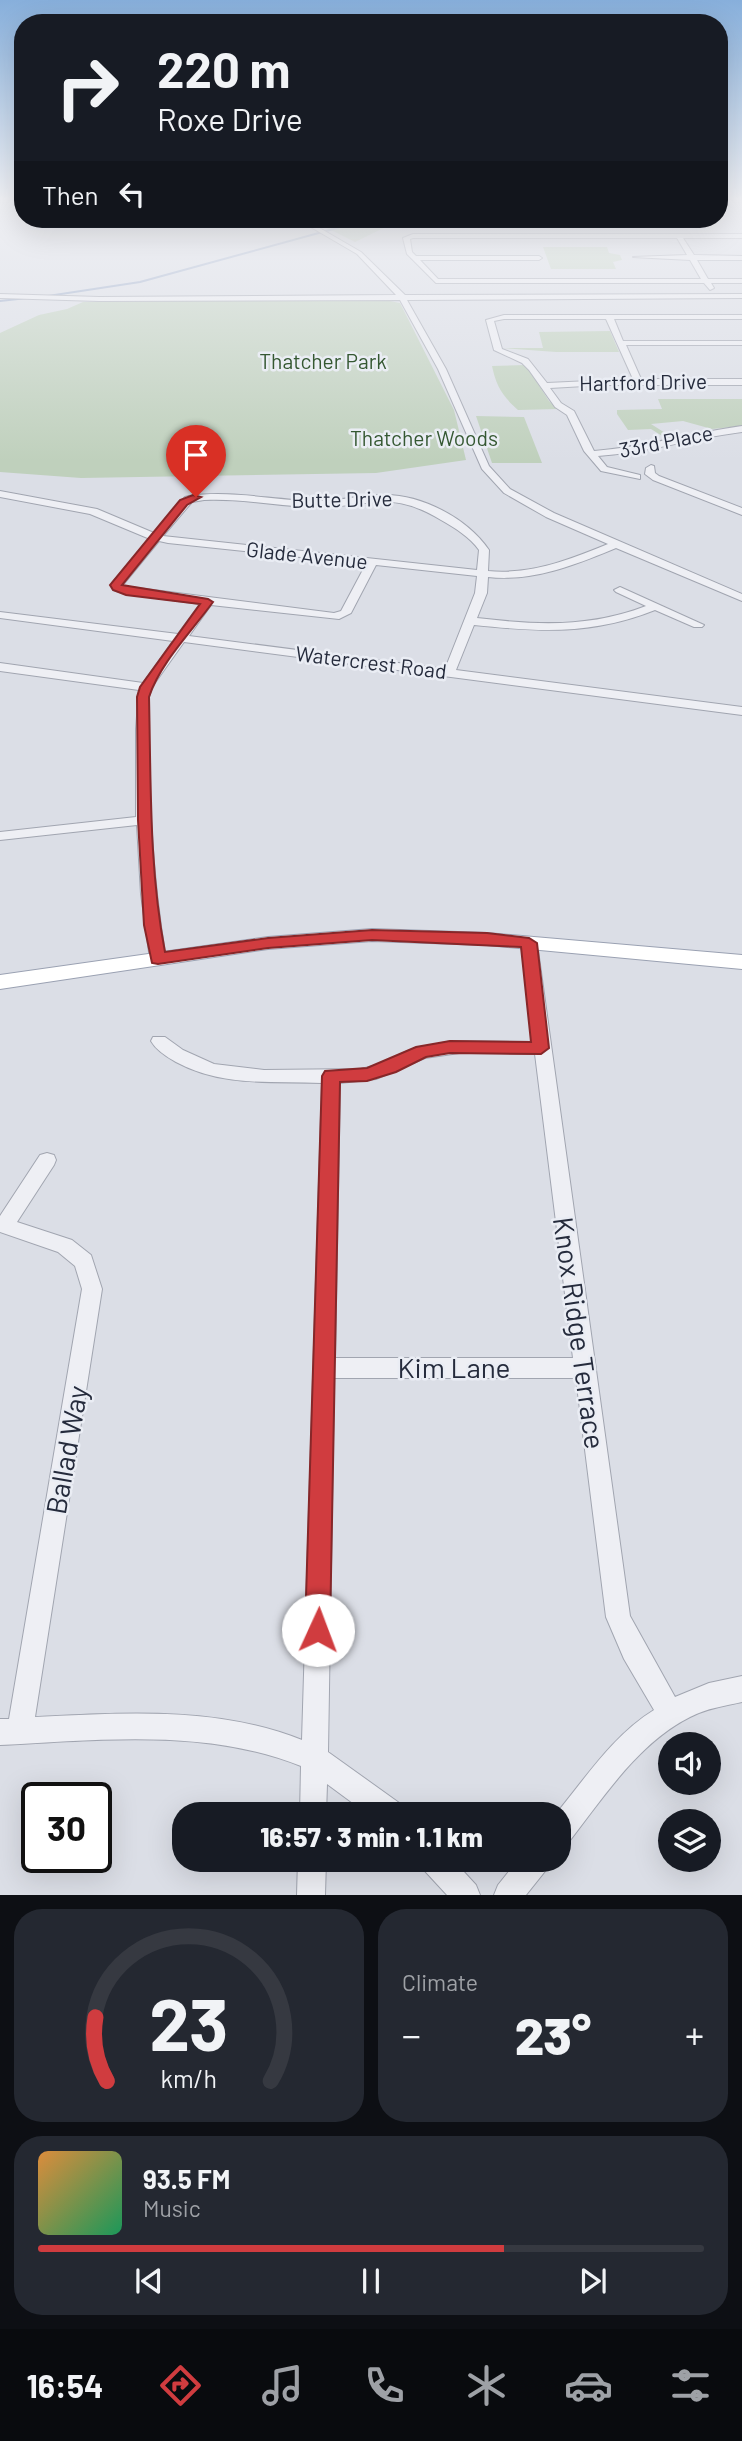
<!DOCTYPE html>
<meta charset="utf-8">
<style>
body{margin:0;font-family:Barlow,sans-serif;background:#242831;color:#f1f3f6;height:100vh;display:flex;flex-direction:column;font-size:26px;white-space:nowrap}
*{box-sizing:border-box;margin:0}
p{font-size:23px;color:#9ea1a6}
.icon{flex:none;width:38px;height:38px;fill:none;stroke:currentColor;stroke-width:2;stroke-linecap:round;stroke-linejoin:round}
.map{position:relative;height:1895px;overflow:hidden}
.panel{display:flex;flex-direction:column;gap:14px;padding:14px;background:#0d0f14;flex:1}
.panel>*{flex:none}
.top-card{position:absolute;left:14px;top:14px;width:714px;height:214px;border-radius:28px;box-shadow:0 7px 28px #0002;background:#171b24;color:#f1f3f6;overflow:hidden}
.tools{position:absolute;left:658px;top:1732px;display:grid;gap:14px}
.tools a{display:grid;place-items:center;width:63px;height:63px;border-radius:50%;background:#171b24;box-shadow:0 7px 28px #0002;font-size:35px}
.speed{position:absolute;left:21px;top:1782px;display:flex;gap:14px;font-size:35px;font-weight:700;text-align:center}
.speed>*{display:grid;place-content:center;width:91px;height:91px;border-radius:50%;background:#171b24;box-shadow:0 7px 28px #0002;line-height:1}
.speed .limit{border:4px solid #111;border-radius:10px;background:#fff;color:#111}
.pin{position:absolute;display:grid;place-items:center;width:60px;height:60px;color:#fff;margin:-72px -30px;border-radius:50% 50% 50% 0;rotate:-45deg;box-shadow:0 0 7px #0007}
.pin .icon{rotate:45deg}
.me{position:absolute;width:77px;margin:-38px;rotate:2deg;stroke-linejoin:round;filter:drop-shadow(0 0 5px #0008)}
.turn{display:flex;align-items:center;gap:24px;height:147px;padding:0 28px;font-size:32px}
.turn .icon{width:91px;height:91px;stroke-width:2.5}
.turn b{display:block;font-size:49px;line-height:60px}
.then{display:flex;align-items:center;height:66px;padding:0 28px;background:#0003;gap:14px;font-size:26px}
.big{font-size:52px;font-weight:800;line-height:1.1}
.panel .card{flex:1;display:flex;flex-direction:column;justify-content:center;gap:10px;min-width:0;padding:0 24px;border-radius:28px;background:#242831}
.panel .dial{align-items:center;gap:0}
.dial svg{height:182px;overflow:visible;fill:none;stroke:#363941;stroke-width:7;stroke-linecap:round;text-anchor:middle}
.dial text{fill:#f1f3f6;stroke:none}
.song{display:flex;align-items:center;gap:21px}
.cover{width:84px;height:84px;border-radius:10px;background:linear-gradient(135deg,hsl(30 70% 55%),hsl(150 70% 35%))}
.played{height:7px;border-radius:4px;background:linear-gradient(90deg,#d03c3f 70%,#363941 70%)}
.keys{display:flex;justify-content:space-around;direction:ltr}
.heat{display:flex;justify-content:space-between;align-items:center;font-size:38px;direction:ltr}
.panel .tiles{flex:1;display:grid;gap:14px;grid-template-columns:1fr 1fr}
.card:last-child{grid-column:span 2}
.trip{position:absolute;left:172px;top:1802px;width:399px;height:70px;border-radius:28px;background:#171b24;box-shadow:0 7px 28px #0002;font-weight:800;line-height:70px;text-align:center}
.dock{display:flex;height:112px;justify-content:space-around;align-items:center;background:#090b0e;color:#9ea1a6}
.dock .icon{width:49px;height:49px}
.dock .selected{color:#d03c3f}
.dock b{font-size:32px;color:#f1f3f6}
.map>svg:first-child{display:block}
.green{fill:#bfd0bc}
.lines{fill:none;stroke-linecap:round;stroke-linejoin:round}
.stream{stroke:#95a7c7;stroke-width:2}
.minor-casing{stroke:#a1a5b0;stroke-width:2}
.major-casing{stroke:#9aa1b2;stroke-width:2}
.minor{fill:#eeeff4;fill-rule:evenodd}
.major{fill:#fff;fill-rule:evenodd}
.route{fill:#d03c3f;stroke:#872729;stroke-width:2}
.labels{text-anchor:middle;stroke-width:5;stroke-linejoin:round;paint-order:stroke}
.far-park-label{font-size:21px;fill:#355832;stroke:#eaedf4}
.far-street-label{font-size:21px;fill:#252b3c;stroke:#eaedf4}
.near-street-label{font-size:28px;fill:#252b3c;stroke:#eaedf4}
</style>
<div class="map">
<svg width="742" height="1895" viewBox="0 0 742 1895">
<rect width="100%" height="100%" fill="#dbdee6"/>
<path class="green" d="M 309,219 L 402,219 L 355,242 Z
M 543,247 L 607,247 L 609,253 L 620,255 L 622,260 L 613,262 L 616,269 L 551,269 Z
M 268,300 L 385,300 L 400,303 L 454,410 L 466,460 L 376,473 L 81,478 L 0,472 L 0,333 L 39,315 L 67,309 L 83,302 Z
M 610,331 L 619,352 L 556,352 L 502,348 L 543,348 L 539,332 Z
M 526,365 L 549,401 L 558,409 L 518,410 C 502,396 496,385 492,366 Z
M 658,399 L 742,399 L 742,426 L 712,429 L 683,421 L 651,424 L 673,438 L 667,439 L 651,429 L 628,430 L 617,414 L 617,410 L 662,409 Z
M 476,416 L 524,417 L 542,463 L 492,463 Z"/>
<g class="lines">
<path class="stream" d="M 48,296 L 140,282 L 337,228 L 361,219
M 0,301 L 27,298"/>
<defs>
<path id="minor" d="M 297,219 L 304,219 L 361,252 L 405,295 L 742,294 L 742,298 L 407,300 L 446,369 L 489,466 L 510,489 L 554,513 L 742,594 L 742,601 L 616,548 C 575,565 533,582 488,577 L 487,593 L 477,618 C 536,625 589,628 646,606 L 616,592 L 614,590 L 620,587 L 704,625 L 702,627 L 694,627 L 655,610 C 592,635 541,632 474,625 L 456,670 L 742,707 L 742,715 L 184,642 L 152,687 L 149,697 C 148,786 151,871 166,959 L 158,964 L 150,959 L 141,894 L 137,825 L 0,840 L 0,832 L 136,817 L 136,729 L 139,690 L 0,671 L 0,663 L 143,683 L 173,641 L 0,618 L 0,612 L 178,634 L 200,604 L 126,594 L 113,590 L 112,583 L 150,539 L 90,514 L 0,497 L 0,491 L 97,509 L 154,533 L 185,497 L 189,496 C 231,490 271,500 313,501 C 336,502 359,495 383,495 C 421,494 467,518 489,550 L 488,571 C 531,575 569,560 608,544 L 546,517 L 504,493 L 482,469 L 438,369 L 400,300 L 99,301 L 0,298 L 0,294 L 99,297 L 396,295 L 357,254 ZM 204,500 C 241,498 276,506 312,507 C 367,509 387,487 441,520 C 455,528 470,537 479,550 L 477,570 L 163,536 L 192,502 ZM 159,541 L 168,543 L 366,564 L 341,611 L 334,613 L 122,586 ZM 376,565 L 477,576 L 475,593 L 445,669 L 189,636 L 211,605 L 339,619 L 351,613 Z
M 413,234 L 742,234 L 742,238 L 683,238 L 694,255 L 742,256 L 742,260 L 697,260 L 708,279 L 742,279 L 742,283 L 711,283 L 714,288 L 710,290 L 704,283 L 436,283 L 407,254 L 403,238 ZM 413,238 L 677,238 L 687,255 L 633,257 L 690,260 L 701,279 L 438,279 L 420,260 L 539,260 L 542,258 L 539,256 L 416,256 L 412,252 L 410,239 Z
M 504,315 L 742,315 L 742,319 L 614,319 L 623,341 L 742,341 L 742,345 L 626,345 L 641,379 L 742,379 L 742,385 L 602,385 L 550,388 L 561,403 L 574,411 L 594,451 C 645,447 691,433 742,426 L 742,432 C 693,438 647,453 598,456 L 607,467 L 640,475 L 640,479 L 601,471 L 584,451 L 567,415 L 555,407 L 529,370 L 522,363 L 494,350 L 486,320 ZM 504,319 L 606,319 L 633,379 L 547,383 L 528,359 L 502,349 L 494,321 Z
M 651,465 L 654,466 L 655,473 L 659,476 L 742,508 L 742,515 L 653,480 L 645,474 L 646,468 Z
M 529,938 L 537,943 L 630,1616 L 675,1697 L 709,1683 L 742,1676 L 742,1702 C 725,1706 707,1708 690,1717 C 638,1743 603,1798 568,1843 L 558,1846 L 558,1815 L 555,1815 C 585,1779 613,1735 654,1710 L 624,1659 L 606,1617 L 576,1378 L 334,1378 L 328,1752 L 402,1805 L 405,1815 L 369,1815 L 327,1784 L 326,1815 L 300,1815 L 301,1766 C 206,1728 100,1740 0,1745 L 0,1719 L 9,1719 L 82,1289 L 75,1266 L 58,1252 L 0,1232 L 0,1216 L 40,1155 L 47,1153 L 54,1155 L 56,1160 L 54,1165 L 17,1222 L 72,1240 L 91,1255 L 102,1289 L 35,1717 C 124,1713 217,1706 302,1740 L 322,1083 C 271,1081 222,1087 176,1062 C 167,1057 156,1050 151,1041 L 153,1037 L 165,1037 L 183,1050 L 214,1064 L 264,1070 L 361,1069 L 377,1065 L 410,1050 L 451,1041 L 534,1042 L 521,943 ZM 466,1052 L 535,1054 L 573,1358 L 335,1358 L 340,1083 L 376,1079 L 425,1058 Z
M 298,1860 L 326,1860 L 325,1895 L 297,1895 Z
M 420,1860 L 453,1860 L 476,1885 L 480,1895 L 447,1895 L 424,1870 Z
M 518,1860 L 550,1860 L 546,1870 L 526,1895 L 494,1895 L 498,1885 Z"/>
<path id="major" d="M 372,929 L 487,933 L 742,955 L 742,969 L 487,945 L 372,941 L 268,949 L 0,989 L 0,975 L 268,937 Z"/>
</defs>
<use href="#minor" class="minor-casing"/>
<use href="#major" class="major-casing"/>
<use href="#minor" class="minor"/>
<use href="#major" class="major"/>
</g>
<linearGradient id="sky" x2="0" y2="1"><stop stop-color="#87afdb"/><stop offset="0.43" stop-color="#eff0f4"/><stop offset="1" stop-color="#eff0f4" stop-opacity="0"/></linearGradient>
<rect width="742" height="462" fill="url(#sky)"/>
<path class="route" d="M 193,495 L 201,497 L 187,505 L 122,585 L 208,599 L 213,602 C 192,631 160,663 149,697 C 151,782 149,869 165,952 L 268,938 L 372,930 L 487,933 L 529,938 L 537,943 L 549,1048 L 541,1054 L 450,1053 L 426,1057 L 396,1072 L 367,1081 L 340,1082 L 330,1630 L 326,1638 L 318,1642 L 309,1638 L 305,1630 L 322,1076 L 325,1071 L 367,1068 L 416,1047 L 450,1041 L 531,1042 L 521,947 L 372,940 L 268,948 L 158,964 L 152,963 L 144,925 L 138,820 L 137,697 L 140,687 L 200,604 L 126,595 L 113,590 L 110,585 L 180,500 Z"/>
<g class="labels">
<g class="far-park-label">
<text x="323" y="369">Thatcher Park</text>
<text x="424" y="446">Thatcher Woods</text>
</g>
<g class="far-street-label">
<text transform="translate(643 383) rotate(-1)" y="7">Hartford Drive</text>
<text transform="translate(666 442) rotate(-11)" y="7">33rd Place</text>
<text transform="translate(342 500) rotate(-1)" y="7">Butte Drive</text>
<text transform="translate(307 556) rotate(6)" y="7">Glade Avenue</text>
<text transform="translate(371 663) rotate(7)" y="7">Watercrest Road</text>
</g>
<g class="near-street-label">
<text transform="translate(579 1333) rotate(82)" y="10">Knox Ridge Terrace</text>
<text x="454" y="1378">Kim Lane</text>
<text transform="translate(67 1450) rotate(-80)" y="10">Ballad Way</text>
</g>
</g>
</svg>
<div class="tools">
<a><svg class="icon" aria-label="sound" viewBox="0 0 24 24"><path d="M4 9h4l5-4v14l-5-4H4zM17 9q2 3 0 6"/></svg></a>
<a><svg class="icon" aria-label="layers" viewBox="0 0 24 24"><path d="M12 4l9 5-9 5-9-5zM3 14l9 5 9-5"/></svg></a>
</div>
<div class="speed"><div class="limit">30</div></div>
<div class="pin" style="left:196px;top:497px;background:#d93025"><svg class="icon" aria-label="arrive" viewBox="0 0 24 24"><path d="M6 21V4h12l-3 4 3 4H6"/></svg></div>
<svg class="me" style="left:318px;top:1630px" viewBox="-20 -20 40 40"><circle r="19" fill="#fff"/><path d="M0-13L10 11 0 6-10 11z" fill="#d03c3f"/></svg>
<div class="trip">16:57 · 3 min · 1.1 km</div>
<div class="top-card">
<div class="turn"><svg class="icon" aria-label="right" viewBox="0 0 24 24"><path d="M7 20v-9h11M14 6l5 5-5 5"/></svg><div><b>220 m</b>Roxe Drive</div></div>
<div class="then">Then<svg class="icon" aria-label="left" viewBox="0 0 24 24"><path d="M17 20v-9H6M10 6l-5 5 5 5"/></svg></div>
</div>
</div>
<section class="panel">
<div class="tiles">
<div class="card dial"><svg viewBox="0 0 100 80">
<path d="M14 69A42 42 0 1 1 86 69"/>
<path d="M14 69A42 42 0 0 1 9 41" stroke="#d03c3f"/>
<text x="50" y="56" font-size="32" font-weight="700">23</text>
<text x="50" y="72" font-size="11">km/h</text>
</svg></div>
<div class="card"><p>Climate</p>
<div class="heat"><a>−</a><b class="big">23°</b><a>+</a></div>
</div>
<div class="card">
<div class="song"><i class="cover"></i><div><b>93.5 FM</b><p>Music</p></div></div>
<div class="played"></div>
<div class="keys"><svg class="icon" aria-label="previous" viewBox="0 0 24 24"><path d="M18 5L8 12l10 7zM5 5v14"/></svg><svg class="icon" aria-label="pause" viewBox="0 0 24 24"><path d="M8 5v14M16 5v14"/></svg><svg class="icon" aria-label="next" viewBox="0 0 24 24"><path d="M6 5l10 7-10 7zM19 5v14"/></svg></div>
</div>
</div>
</section>
<nav class="dock">
<b>16:54</b>
<svg class="icon selected" aria-label="directions" viewBox="0 0 24 24"><path d="M12 3l9 9-9 9-9-9zM9 14v-3h6M13 9l2 2-2 2"/></svg>
<svg class="icon" aria-label="music" viewBox="0 0 24 24"><path d="M9 18V5l10-2v13"/><circle cx="6" cy="18" r="3"/><circle cx="16" cy="16" r="3"/></svg>
<svg class="icon" aria-label="phone" viewBox="0 0 24 24"><path d="M5 4h4l2 5-3 2q2 4 5 5l2-3 5 2v4C11 20 4 13 5 4z"/></svg>
<svg class="icon" aria-label="climate" viewBox="0 0 24 24"><path d="M12 3v18M4 7l16 10M4 17L20 7"/></svg>
<svg class="icon" aria-label="car" viewBox="0 0 24 24"><path d="M5 17H2v-5l4-1 3-4h7l3 4 3 1v5h-3M9 17h6M6 11h13"/><circle cx="7" cy="17" r="2"/><circle cx="17" cy="17" r="2"/></svg>
<svg class="icon" aria-label="filters" viewBox="0 0 24 24"><path d="M4 7h16M4 17h16"/><circle cx="9" cy="7" r="2"/><circle cx="15" cy="17" r="2"/></svg>
</nav>
